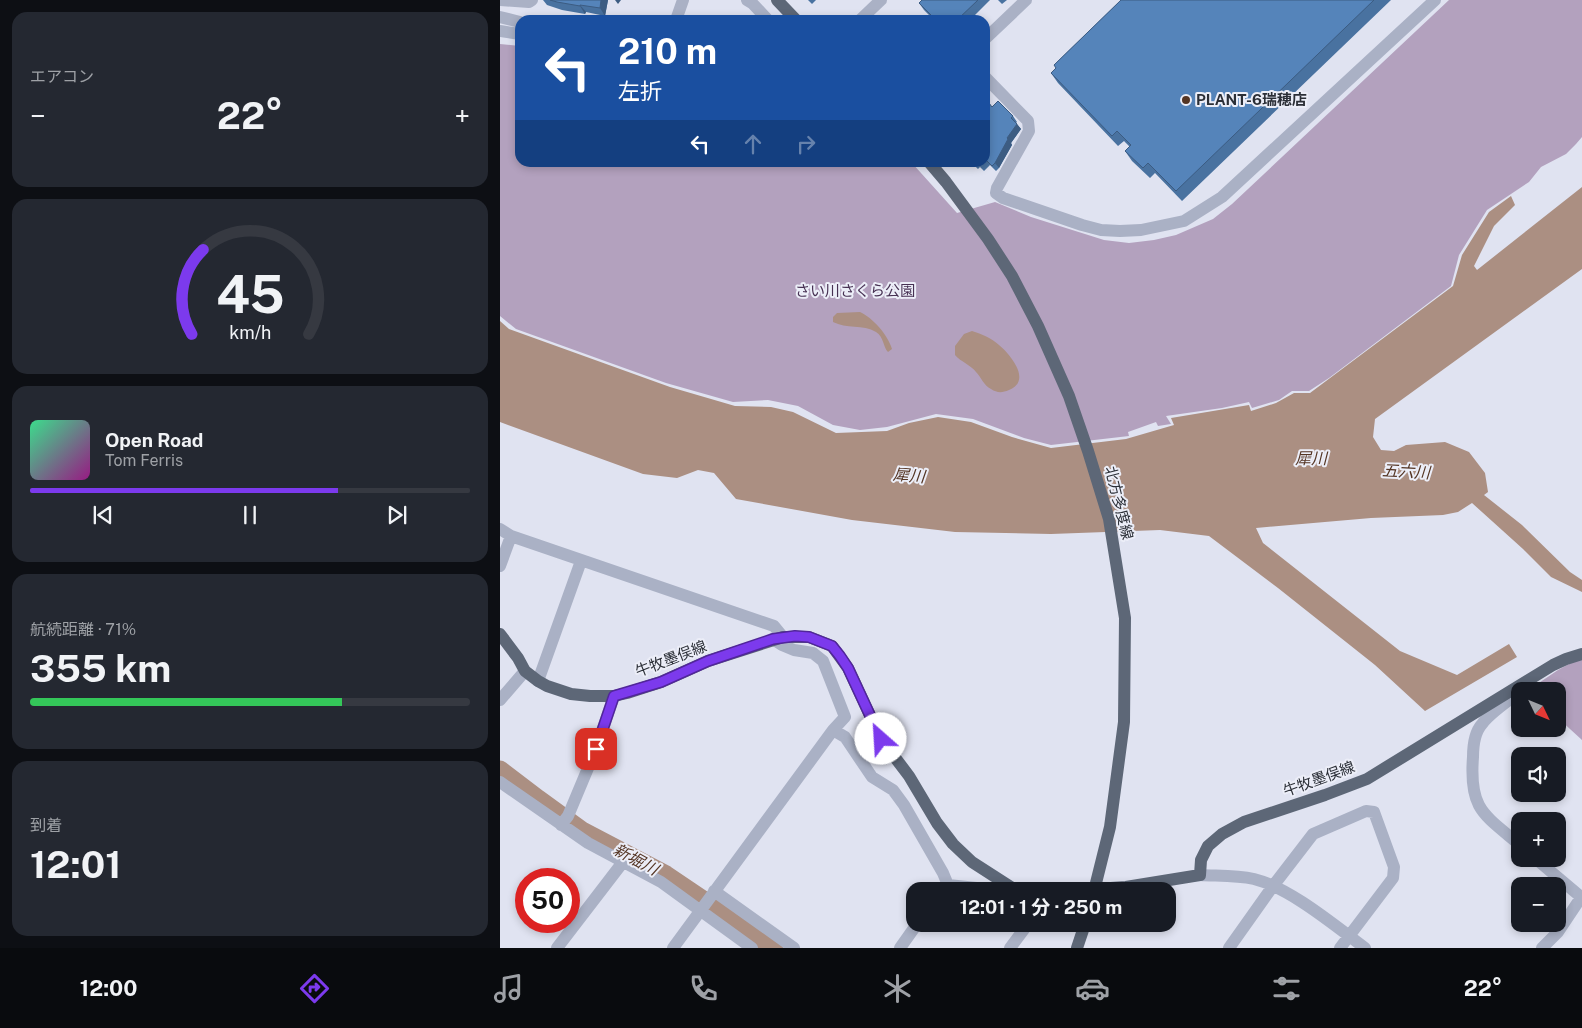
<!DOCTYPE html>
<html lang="ja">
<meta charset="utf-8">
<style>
body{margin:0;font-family:"Public Sans","Noto Sans JP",sans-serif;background:#242831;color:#f1f3f6;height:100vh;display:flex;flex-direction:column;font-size:19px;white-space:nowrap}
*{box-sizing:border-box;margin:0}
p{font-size:16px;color:#9ea1a6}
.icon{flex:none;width:28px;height:28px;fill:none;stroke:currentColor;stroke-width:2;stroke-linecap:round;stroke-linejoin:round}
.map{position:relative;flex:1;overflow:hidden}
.drawer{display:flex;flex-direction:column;gap:12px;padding:12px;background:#0d0f14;width:500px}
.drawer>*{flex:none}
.guide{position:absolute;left:15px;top:15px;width:475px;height:152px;border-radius:15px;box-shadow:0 2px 8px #0003;background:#1a4fa0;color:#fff;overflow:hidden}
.needle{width:32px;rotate:133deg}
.buttons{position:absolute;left:1011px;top:682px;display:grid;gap:10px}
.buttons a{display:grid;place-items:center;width:55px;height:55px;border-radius:10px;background:#171b24;box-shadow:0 2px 8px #0003;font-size:25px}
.speed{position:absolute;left:15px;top:868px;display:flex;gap:10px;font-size:25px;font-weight:700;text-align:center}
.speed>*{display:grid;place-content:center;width:65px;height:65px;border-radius:50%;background:#171b24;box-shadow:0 2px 8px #0003;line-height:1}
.speed .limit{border:8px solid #d22;background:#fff;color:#111}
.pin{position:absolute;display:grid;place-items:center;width:42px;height:42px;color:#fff;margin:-21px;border-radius:10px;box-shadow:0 2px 8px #0006}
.me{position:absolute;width:55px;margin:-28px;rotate:334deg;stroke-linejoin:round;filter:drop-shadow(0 0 4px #0008)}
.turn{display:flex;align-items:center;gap:18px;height:105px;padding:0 20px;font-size:22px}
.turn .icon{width:65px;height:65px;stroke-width:2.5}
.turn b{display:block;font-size:35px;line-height:42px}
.lanes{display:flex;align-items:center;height:48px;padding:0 20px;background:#0003;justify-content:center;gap:25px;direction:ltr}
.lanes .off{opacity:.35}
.big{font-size:38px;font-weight:700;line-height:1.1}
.drawer .card{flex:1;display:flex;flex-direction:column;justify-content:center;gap:8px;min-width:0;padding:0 18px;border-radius:15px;background:#242831}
.drawer .dial{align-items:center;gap:0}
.dial svg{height:130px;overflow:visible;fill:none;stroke:#363941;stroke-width:7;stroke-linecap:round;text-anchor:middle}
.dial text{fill:#f1f3f6;stroke:none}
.song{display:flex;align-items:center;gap:15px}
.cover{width:60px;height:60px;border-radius:8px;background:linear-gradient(135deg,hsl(150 70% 55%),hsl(310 70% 35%))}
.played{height:5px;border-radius:2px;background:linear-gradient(90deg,#7c3aed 70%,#363941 70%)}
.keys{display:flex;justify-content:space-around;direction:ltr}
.heat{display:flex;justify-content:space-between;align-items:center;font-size:28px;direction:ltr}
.charge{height:8px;border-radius:4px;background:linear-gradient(90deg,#34c759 71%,#363941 0)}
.trip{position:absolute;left:406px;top:882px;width:270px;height:50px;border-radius:15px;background:#171b24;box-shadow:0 2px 8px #0003;font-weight:700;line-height:50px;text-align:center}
.tab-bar{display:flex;height:80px;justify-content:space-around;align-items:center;background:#090b0e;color:#9ea1a6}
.tab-bar .icon{width:35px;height:35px}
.tab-bar .on{color:#7c3aed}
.tab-bar b{font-size:22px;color:#f1f3f6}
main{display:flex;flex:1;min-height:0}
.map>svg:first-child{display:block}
.green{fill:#b3a1be}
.water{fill:#ab8f82}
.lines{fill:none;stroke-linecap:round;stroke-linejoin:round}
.river{stroke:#ab8f82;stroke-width:19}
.minor{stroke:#aab1c5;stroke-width:12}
.major{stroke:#5d6777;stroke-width:12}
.wall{fill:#4972a0}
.shaded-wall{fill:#3c5c82}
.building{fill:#5584ba;stroke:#3c5c82}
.route-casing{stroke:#51269a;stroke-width:12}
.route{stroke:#7c3aed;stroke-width:9}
.poi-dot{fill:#543524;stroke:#eceef8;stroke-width:2}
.labels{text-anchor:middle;stroke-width:4;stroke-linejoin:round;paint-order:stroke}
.poi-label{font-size:15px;font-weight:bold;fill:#2b2f37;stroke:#eceef8;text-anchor:start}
.park-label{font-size:15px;fill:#473153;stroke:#eceef8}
.street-label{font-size:15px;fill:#2b2f37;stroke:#eceef8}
.water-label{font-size:16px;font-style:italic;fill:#543524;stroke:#eceef8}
</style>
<main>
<section class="drawer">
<div class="card"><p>エアコン</p>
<div class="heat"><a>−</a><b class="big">22°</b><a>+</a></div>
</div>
<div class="card dial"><svg viewBox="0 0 100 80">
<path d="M14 69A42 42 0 1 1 86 69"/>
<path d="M14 69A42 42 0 0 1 21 17" stroke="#7c3aed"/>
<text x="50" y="56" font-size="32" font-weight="700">45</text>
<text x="50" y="72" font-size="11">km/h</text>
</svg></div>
<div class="card">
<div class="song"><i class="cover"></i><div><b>Open Road</b><p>Tom Ferris</p></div></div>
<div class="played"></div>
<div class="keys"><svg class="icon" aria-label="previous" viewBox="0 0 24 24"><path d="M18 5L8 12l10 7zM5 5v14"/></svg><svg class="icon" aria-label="pause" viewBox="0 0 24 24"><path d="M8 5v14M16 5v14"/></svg><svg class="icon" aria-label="next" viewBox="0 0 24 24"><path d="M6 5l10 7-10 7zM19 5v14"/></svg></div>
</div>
<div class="card"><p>航続距離 · 71%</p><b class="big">355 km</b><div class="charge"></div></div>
<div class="card"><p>到着</p><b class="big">12:01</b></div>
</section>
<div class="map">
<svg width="1082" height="948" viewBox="0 0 1082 948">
<rect width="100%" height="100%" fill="#e0e3f1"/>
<path class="green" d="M 949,0 L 1082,0 L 1082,137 L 1076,144 L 1066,154 L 1041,167 L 1029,182 L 987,210 L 959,255 L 951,286 L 829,378 L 809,391 L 792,391 L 779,400 L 752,408 L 749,402 L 722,408 L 666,416 L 671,424 L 658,426 L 656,422 L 628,432 L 629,436 L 551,445 L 524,438 L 473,419 L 436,414 L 387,427 L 360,430 L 333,425 L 298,406 L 268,400 L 233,402 L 166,383 L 16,329 L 0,316 L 0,44 L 20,46 L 20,162 L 381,162 L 388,165 L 394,163 L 412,163 L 457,213 L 495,202 L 531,217 L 604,240 L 629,243 L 654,240 L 676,235 L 713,219 L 732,204 Z
M 1082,657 L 1082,740 L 1058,718 L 1058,691 L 1027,691 L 1058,670 Z"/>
<path class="water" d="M 1082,187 L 1082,269 L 875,419 L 873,437 L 881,450 L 894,451 L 906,445 L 945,442 L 969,452 L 985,473 L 988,492 L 984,495 L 1022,525 L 1070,572 L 1082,580 L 1082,592 L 1051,577 L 1023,549 L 972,503 L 958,512 L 943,515 L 871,518 L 756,528 L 763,543 L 900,651 L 957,675 L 1009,644 L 1017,657 L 925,711 L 875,665 L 778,588 L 709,536 L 660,530 L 551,534 L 455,532 L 352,520 L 236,499 L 214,473 L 198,470 L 177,478 L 143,474 L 0,422 L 0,321 L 9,329 L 170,387 L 235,406 L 271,407 L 293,412 L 336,433 L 387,431 L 409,423 L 438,417 L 471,422 L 512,437 L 551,448 L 626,439 L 674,425 L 671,418 L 749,405 L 751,411 L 776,403 L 794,393 L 810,393 L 953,286 L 962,255 L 989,212 L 1011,196 L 1015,205 L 994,226 L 974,266 L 977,270 Z
M 360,312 C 373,318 388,335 392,349 L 388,352 C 383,347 384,337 376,332 C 363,324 346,329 333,322 L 333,317 L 337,313 Z
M 472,331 C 482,334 491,338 499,345 C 511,355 532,381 509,390 C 502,393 497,393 491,389 C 484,386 481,377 476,372 C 471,365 461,362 455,355 L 455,346 L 464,334 Z"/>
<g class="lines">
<path class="river" d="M 0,770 L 38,799 L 82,831 L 166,875 L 274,948"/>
<path class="minor" d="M 0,0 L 29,2 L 32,0
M 247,0 L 252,3 L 268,20
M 0,17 L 20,22
M 176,20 L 183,0
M 360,20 L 381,0
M 0,31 L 20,34
M 485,39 L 526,0
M 485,77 L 528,121 L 529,131 L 497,188 L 496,193 L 503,198 L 582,225 L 601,230 L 620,231 L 641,230 L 684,221 L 722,197 L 935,0
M 0,529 L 11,536
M 0,566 L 11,536 L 274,626 L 283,637
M 273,639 L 282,645 L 294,650 L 313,653 L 323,661 L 345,717 L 333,730 L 345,737 L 372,777 L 393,790 L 404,805 L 443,873 L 448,885
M 38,681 L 81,561
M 1020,692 C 1009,700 989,714 982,724 C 974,733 973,746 973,757 C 969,809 983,814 1020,845
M 0,700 L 25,671
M 0,782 L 88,843 L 161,882 L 252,948
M 61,825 L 68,816 L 96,749 L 114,696
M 1036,859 L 1081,897
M 700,875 C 718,876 736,875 754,879 C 790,888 834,925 865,948
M 214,891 L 294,948
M 440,891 L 448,885 L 505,891
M 57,948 L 123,862
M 173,948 L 333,730
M 400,948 L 417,924
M 510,948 L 528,924
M 729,948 L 773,886 L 813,834 L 866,811 L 874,812 L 894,867 L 893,878 L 840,948
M 1042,948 L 1058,932 L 1082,896"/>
<path class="major" d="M 277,0 L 296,20
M 429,162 L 446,182 L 488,239 L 512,276 L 538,326 L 569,396 L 588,451 L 609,519 L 625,618 L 624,722 L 610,827 L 594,891
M 0,634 L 18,658 L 25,671 L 38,681 L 47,686 L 71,694 L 90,696 L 114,696 L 127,693 L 161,682 L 208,661 L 283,637 L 309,637 L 332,646 L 348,668 L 381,739 L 409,776 L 437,823 L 453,844 L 472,862 L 517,891
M 565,891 L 626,887 L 700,875 L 701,860 L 708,846 L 722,834 L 744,822 L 825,795 L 867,779 L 1053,665 L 1066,659 L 1082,654
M 577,948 L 585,924"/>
</g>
<path class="wall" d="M 43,0 L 108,0 L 105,16 L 86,12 L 85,14 L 62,10 L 47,5 Z
M 308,0 L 316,0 L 312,4 Z
M 422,0 L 490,0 L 470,20 L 434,20 L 424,10 L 419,3 Z
M 498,0 L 507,0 L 502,4 Z
M 621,0 L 891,0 L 682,201 L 655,173 L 650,178 L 632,161 L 625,151 L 630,147 L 624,141 L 618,146 L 558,83 L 551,73 L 556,68 L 554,65 Z
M 485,107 L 492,107 L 513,116 L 517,122 L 516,123 L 521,129 L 511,143 L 512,145 L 499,168 L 496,171 L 490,165 L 484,171 L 480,167 L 478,169 L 471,162 L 485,162 Z"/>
<path class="shaded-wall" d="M 101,0 L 108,0 L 105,16 L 100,8 Z
M 115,0 L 121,0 L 118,4 Z
M 80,5 L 86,12 L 85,14 L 80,6 Z
M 517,124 L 521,129 L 511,143 L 512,145 L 499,168 L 495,163 L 507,138 Z"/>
<path class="building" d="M 50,0 L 101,0 L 100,8 L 80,5 L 80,6 L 57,2 Z
M 422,0 L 478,0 L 457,20 L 454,18 L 452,20 L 436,20 L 419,3 Z
M 621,0 L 874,0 L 676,191 L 648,163 L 643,168 L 625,151 L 631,145 L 617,131 L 612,136 L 551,73 L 556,68 L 554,65 Z
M 498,101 L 513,116 L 511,118 L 517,124 L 507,138 L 508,139 L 495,163 L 492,166 L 486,160 L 485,161 L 485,107 L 489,103 L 492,107 Z
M 477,162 L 484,162 L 480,166 Z"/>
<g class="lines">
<defs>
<path id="route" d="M 96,749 L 114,696 L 161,682 L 208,661 L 273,639 L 295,636 L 309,637 L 332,646 L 340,656 L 348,668 L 381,739"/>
</defs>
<use href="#route" class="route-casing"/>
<use href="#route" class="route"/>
</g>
<circle class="poi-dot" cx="686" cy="100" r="5"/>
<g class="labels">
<g class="poi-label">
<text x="696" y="105">PLANT-6瑞穂店</text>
</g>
<g class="park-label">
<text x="355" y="296">さい川さくら公園</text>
</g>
<g class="street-label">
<text transform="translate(619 503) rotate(76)" y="5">北方多度線</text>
<text transform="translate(171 659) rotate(-21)" y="5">牛牧墨俣線</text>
<text transform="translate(819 779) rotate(-20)" y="5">牛牧墨俣線</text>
</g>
<g class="water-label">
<text x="811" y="464">犀川</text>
<text transform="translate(906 471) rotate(3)" y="6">五六川</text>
<text transform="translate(409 475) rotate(5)" y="6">犀川</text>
<text transform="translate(136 859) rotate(28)" y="6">新堀川</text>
</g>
</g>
</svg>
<div class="buttons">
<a><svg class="needle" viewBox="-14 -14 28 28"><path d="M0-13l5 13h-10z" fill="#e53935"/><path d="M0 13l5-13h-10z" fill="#9ea1a6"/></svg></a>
<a><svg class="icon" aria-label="sound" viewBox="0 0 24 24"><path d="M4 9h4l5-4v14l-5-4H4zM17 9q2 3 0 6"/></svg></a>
<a>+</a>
<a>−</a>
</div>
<div class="speed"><div class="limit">50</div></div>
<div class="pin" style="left:96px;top:749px;background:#d93025"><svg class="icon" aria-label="arrive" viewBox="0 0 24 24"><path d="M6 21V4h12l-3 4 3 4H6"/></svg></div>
<svg class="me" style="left:381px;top:739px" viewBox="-20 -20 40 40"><circle r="19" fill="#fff"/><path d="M0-13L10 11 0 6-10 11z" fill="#7c3aed"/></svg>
<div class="trip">12:01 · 1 分 · 250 m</div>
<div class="guide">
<div class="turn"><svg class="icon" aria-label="left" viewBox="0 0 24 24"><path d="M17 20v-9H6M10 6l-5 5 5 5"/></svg><div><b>210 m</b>左折</div></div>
<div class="lanes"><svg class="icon" aria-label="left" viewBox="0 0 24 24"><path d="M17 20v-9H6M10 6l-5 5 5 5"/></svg><svg class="icon off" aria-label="ahead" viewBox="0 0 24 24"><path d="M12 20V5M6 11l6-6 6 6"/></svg><svg class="icon off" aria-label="right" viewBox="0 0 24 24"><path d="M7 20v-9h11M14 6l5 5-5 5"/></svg></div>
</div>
</div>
</main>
<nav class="tab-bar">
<b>12:00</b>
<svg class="icon on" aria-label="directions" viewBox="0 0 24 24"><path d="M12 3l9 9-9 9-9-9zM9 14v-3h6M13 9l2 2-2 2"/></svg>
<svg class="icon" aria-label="music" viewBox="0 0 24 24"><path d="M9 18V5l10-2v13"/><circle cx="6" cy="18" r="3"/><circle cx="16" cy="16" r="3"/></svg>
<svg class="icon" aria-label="phone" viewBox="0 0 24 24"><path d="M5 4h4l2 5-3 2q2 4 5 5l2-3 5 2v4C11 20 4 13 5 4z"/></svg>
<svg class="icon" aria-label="climate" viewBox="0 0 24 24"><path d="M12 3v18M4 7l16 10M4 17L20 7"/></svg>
<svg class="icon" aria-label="car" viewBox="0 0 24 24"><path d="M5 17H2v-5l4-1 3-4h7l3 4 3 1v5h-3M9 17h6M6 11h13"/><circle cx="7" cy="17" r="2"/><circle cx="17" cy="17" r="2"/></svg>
<svg class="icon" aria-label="filters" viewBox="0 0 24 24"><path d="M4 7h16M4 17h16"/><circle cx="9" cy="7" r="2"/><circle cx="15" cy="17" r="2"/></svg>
<b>22°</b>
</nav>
